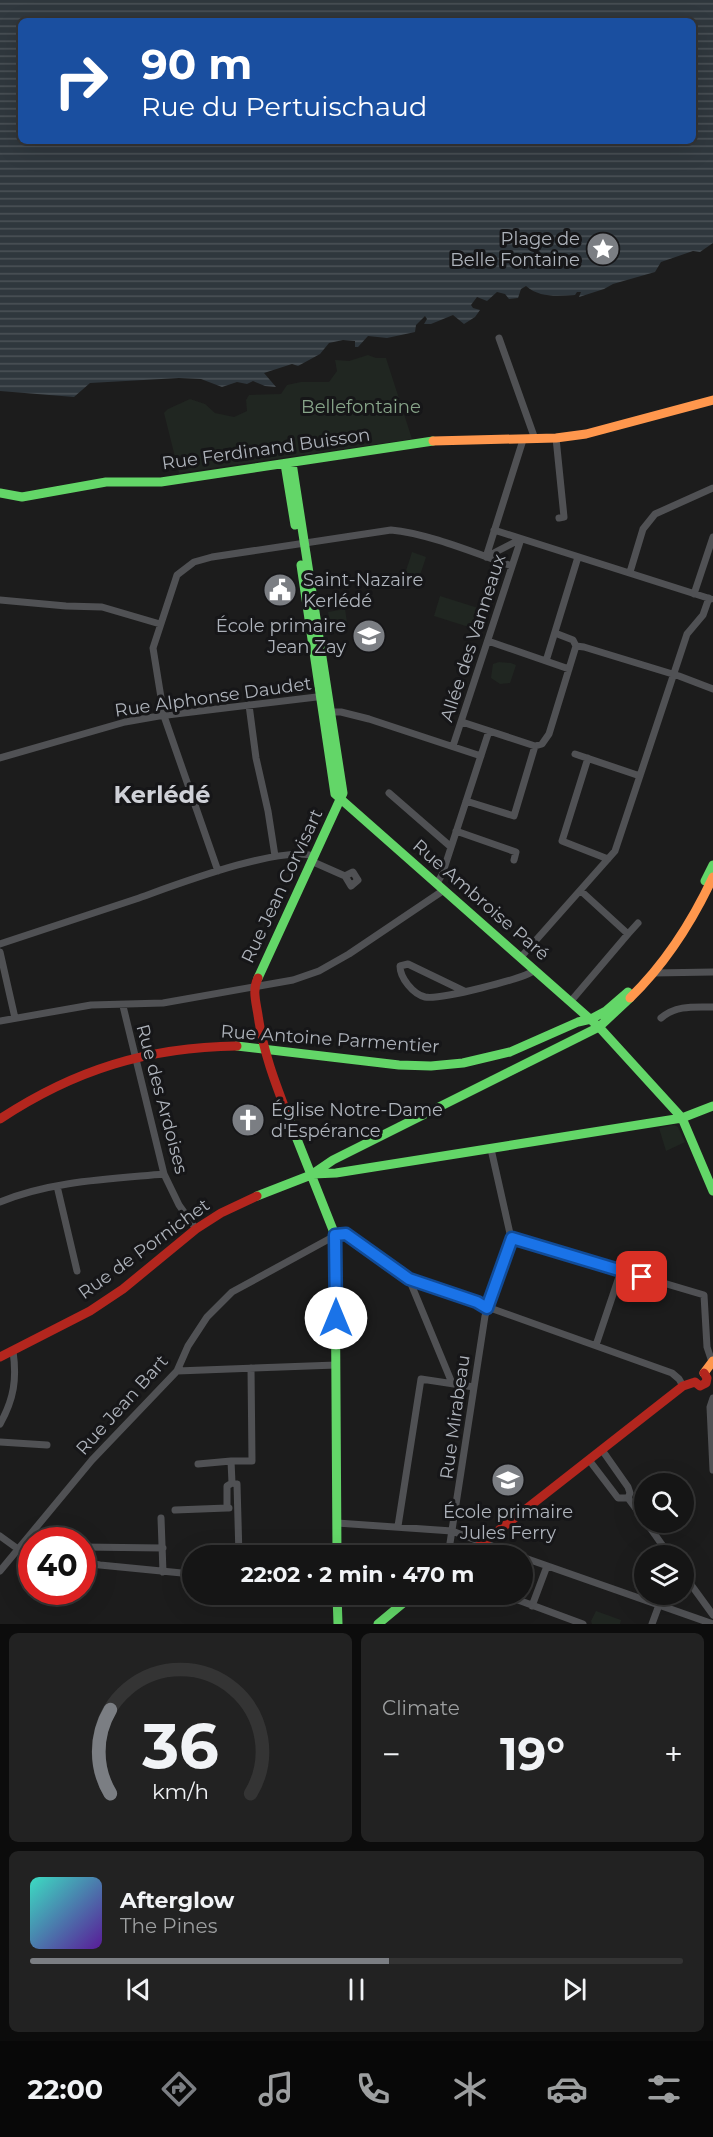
<!DOCTYPE html>
<meta charset="utf-8">
<style>
body{margin:0;font-family:Montserrat,sans-serif;background:#222;color:#f1f3f6;height:100vh;display:flex;flex-direction:column;font-size:22px;white-space:nowrap}
*{box-sizing:border-box;margin:0}
p{font-size:20px;color:#9d9fa0}
.icon{flex:none;width:33px;height:33px;fill:none;stroke:currentColor;stroke-width:2;stroke-linecap:round;stroke-linejoin:round}
.map{position:relative;height:1624px;overflow:hidden}
.drawer{display:flex;flex-direction:column;gap:9px;padding:9px;background:#0c0c0c;flex:1}
.drawer>*{flex:none}
.guide{position:absolute;left:18px;top:18px;width:678px;height:126px;border-radius:9px;box-shadow:0 6px 24px #0002,0 0 0 2px #343434;background:#1a4fa0;color:#fff;overflow:hidden}
.controls{position:absolute;left:634px;top:1473px;display:grid;gap:12px}
.controls a{display:grid;place-items:center;width:60px;height:60px;border-radius:50%;background:#151515;box-shadow:0 6px 24px #0002,0 0 0 2px #343434;font-size:30px}
.speed{position:absolute;left:18px;top:1527px;display:flex;gap:12px;font-size:30px;font-weight:700;text-align:center}
.speed>*{display:grid;place-content:center;width:78px;height:78px;border-radius:50%;background:#151515;box-shadow:0 6px 24px #0002,0 0 0 2px #343434;line-height:1}
.speed .limit{border:9px solid #d22;background:#fff;color:#111}
.pin{position:absolute;display:grid;place-items:center;width:51px;height:51px;color:#fff;margin:-26px;border-radius:12px;box-shadow:0 3px 9px #0006}
.me{position:absolute;width:66px;margin:-33px;rotate:0deg;stroke-linejoin:round;filter:drop-shadow(0 0 4px #0008)}
.turn{display:flex;align-items:center;gap:21px;height:126px;padding:0 24px;font-size:27px}
.turn .icon{width:78px;height:78px;stroke-width:2.5}
.turn b{display:block;font-size:42px;line-height:51px}
.big{font-size:45px;font-weight:700;line-height:1.1}
.drawer .tile{flex:1;display:flex;flex-direction:column;justify-content:center;gap:9px;min-width:0;padding:0 21px;border-radius:9px;background:#222}
.drawer .dial{align-items:center;gap:0}
.dial svg{height:156px;overflow:visible;fill:none;stroke:#343434;stroke-width:7;stroke-linecap:round;text-anchor:middle}
.dial text{fill:#f1f3f6;stroke:none}
.song{display:flex;align-items:center;gap:18px}
.cover{width:72px;height:72px;border-radius:9px;background:linear-gradient(135deg,hsl(170 70% 55%),hsl(270 70% 35%))}
.played{height:6px;border-radius:3px;background:linear-gradient(90deg,#7b7e83 55%,#343434 55%)}
.keys{display:flex;justify-content:space-around;direction:ltr}
.heat{display:flex;justify-content:space-between;align-items:center;font-size:33px;direction:ltr}
.drawer .tiles{flex:1;display:grid;gap:9px;grid-template-columns:1fr 1fr}
.tile:last-child{grid-column:span 2}
.trip{position:absolute;left:182px;top:1545px;width:351px;height:60px;border-radius:30px;background:#151515;box-shadow:0 6px 24px #0002,0 0 0 2px #343434;font-weight:700;line-height:60px;text-align:center}
.tabs{display:flex;height:96px;justify-content:space-around;align-items:center;background:#080808;color:#9d9fa0}
.tabs .icon{width:42px;height:42px}
.tabs .on{color:#7b7e83}
.tabs b{font-size:27px;color:#f1f3f6}
.map>svg:first-child{display:block}
.green{fill:#202621}
.water{fill:url(#water-rules);fill-rule:evenodd}
.lines{fill:none;stroke-linecap:round;stroke-linejoin:round}
.street{stroke:#505154;stroke-width:7}
.fast{stroke:#63d668;stroke-width:9}
.slow{stroke:#ff974d;stroke-width:9}
.jam{stroke:#b3261e;stroke-width:9}
.route-casing{stroke:#114b97;stroke-width:15}
.route{stroke:#1a73e8;stroke-width:10}
.labels{text-anchor:middle;stroke-width:6;stroke-linejoin:round;paint-order:stroke}
.poi-label{font-size:18px;fill:#aeb3bb;stroke:#161618;text-anchor:end}
.park-label{font-size:18px;fill:#87a489;stroke:#161618}
.street-label{font-size:18px;fill:#aeb3bb;stroke:#161618}
.district-label{font-size:24px;font-weight:bold;fill:#cfd1d7;stroke:#161618}
</style>
<div class="map">
<svg width="713" height="1624" viewBox="0 0 713 1624">
<defs>
<pattern id="water-rules" width="6" height="5" patternUnits="userSpaceOnUse" patternTransform="scale(1.5)"><rect width="6" height="5" fill="#2f373d"/><path d="M0 2.5h6" fill="none" stroke="#4b5257"/></pattern>
</defs>
<rect width="100%" height="100%" fill="#1c1c1c"/>
<path class="green" d="M 368,355 L 376,358 L 386,358 L 412,439 L 179,473 L 164,413 L 168,409 L 190,399 L 205,404 L 215,413 L 234,417 L 247,411 L 246,400 L 249,395 L 281,394 L 287,385 L 301,382 L 329,382 L 337,371 L 335,360 L 349,361 Z
M 412,552 L 426,557 L 418,581 L 404,577 Z
M 440,596 L 478,608 L 472,628 L 434,616 Z
M 345,609 L 348,630 L 332,633 L 328,612 Z
M 499,662 L 511,663 L 516,665 L 510,683 L 500,684 L 491,678 L 493,664 Z
M 674,1125 L 678,1127 L 685,1142 L 666,1151 L 659,1128 Z
M 596,1611 L 621,1620 L 620,1624 L 592,1624 L 591,1621 Z"/>
<path class="water" d="M 0,0 L 713,0 L 713,243 L 700,252 L 693,251 L 661,262 L 655,272 L 613,284 L 604,289 L 579,297 L 581,292 L 577,292 L 575,295 C 557,296 540,298 526,286 L 521,289 L 518,298 L 509,299 L 505,294 L 497,292 L 487,301 L 477,297 L 471,305 L 473,308 L 480,310 L 475,317 L 464,324 L 453,315 L 431,324 L 424,324 L 427,319 L 425,316 L 416,325 L 415,332 L 387,338 L 368,336 L 358,347 L 355,347 L 355,341 L 343,340 L 329,343 L 320,354 L 298,366 L 292,364 L 264,373 L 276,387 L 265,386 L 253,381 L 247,384 L 237,382 L 222,387 L 201,379 L 179,378 L 90,383 L 74,397 L 0,391 ZM 21,21 L 693,21 L 693,141 L 21,141 Z"/>
<g class="lines">
<path class="street" d="M 499,338 L 535,439
M 556,438 L 564,517 L 559,518
M 494,530 L 711,599
M 486,557 L 523,440
M 486,557 L 521,539
M 630,572 L 643,529 L 655,514 L 713,488
M 694,594 L 713,537
M 0,600 L 66,606 L 102,607 L 160,624
M 488,641 L 569,669
M 576,646 L 584,647 L 679,676 L 713,689
M 546,661 L 578,557
M 249,705 L 256,758 L 268,811 L 275,856
M 328,712 L 341,712 L 369,719 L 481,756
M 462,722 L 535,746 L 542,744 L 549,734 L 576,646 L 573,640 L 555,633
M 453,746 L 521,539
M 575,754 L 640,776
M 0,758 L 125,722 L 159,716 L 325,696
M 588,758 L 562,841 L 608,859
M 389,793 L 451,847
M 466,801 L 514,816 L 535,746
M 456,831 L 516,852 L 514,860
M 311,861 L 345,876 L 351,886 L 358,880 L 353,872 L 345,876
M 218,871 L 164,716 L 153,648 L 177,575 L 194,562 L 212,557 L 391,530 C 427,533 477,554 512,566
M 437,883 L 442,875 L 489,731
M 628,934 L 638,923
M 0,944 C 45,929 90,914 136,899 C 173,886 279,845 313,856
M 0,952 L 15,1018
M 521,957 L 615,851 L 687,634 L 703,615 L 709,598
M 653,973 L 713,972
M 464,991 L 408,964 L 400,966 C 400,978 413,994 425,997 C 439,1000 524,979 535,970
M 571,1001 L 628,934 L 581,891
M 123,1006 L 164,1174 L 179,1205 L 196,1229
M 661,1018 C 676,1005 694,1007 713,1007
M 0,1021 L 91,1005 L 163,1003 L 293,980 L 319,971 L 349,954 L 444,890
M 57,1186 L 77,1271
M 0,1202 C 51,1181 109,1179 164,1174
M 511,1238 L 704,1295 L 707,1347 L 712,1362
M 409,1279 L 452,1383
M 596,1345 L 621,1271
M 177,1371 L 336,1365
M 713,1398 L 710,1407 L 713,1470
M 0,1424 C 14,1399 17,1379 13,1351
M 0,1442 L 47,1445
M 602,1450 L 628,1487 L 630,1493 L 628,1498
M 589,1460 L 618,1498 L 628,1498
M 198,1464 L 231,1461
M 628,1498 L 645,1521
M 229,1508 L 227,1508 L 227,1486 L 232,1483
M 175,1510 L 227,1508
M 161,1518 L 163,1572
M 646,1522 L 670,1556
M 337,1523 L 452,1531 L 519,1556
M 398,1526 L 421,1379 L 474,1387
M 0,1536 L 18,1549 L 32,1552
M 82,1547 L 163,1548
M 239,1556 L 237,1484 L 232,1483 L 231,1461 L 252,1461 L 251,1368
M 315,1556 L 329,1549 L 337,1548
M 448,1556 L 485,1316 L 511,1238 L 491,1149
M 522,1557 L 713,1624
M 82,1562 L 100,1565 L 192,1574
M 0,1571 L 92,1460 L 177,1371 L 188,1346 L 207,1317 L 232,1292 L 340,1233 L 346,1234 L 409,1279 L 672,1373 L 679,1379 L 683,1386
M 684,1575 L 713,1615
M 502,1594 L 583,1624
M 532,1606 L 547,1566
M 652,1624 L 659,1605"/>
<path class="fast" d="M 285,464 L 295,525
M 0,493 L 22,497 L 106,482 L 161,482 L 433,441
M 301,565 L 335,794 L 599,1027 L 682,1118 L 713,1191
M 705,881 L 713,865
M 258,978 L 343,793 L 292,463
M 237,1046 L 399,1065 L 431,1066 L 463,1063 L 510,1052 L 578,1022 L 591,1019 L 606,1011 L 628,992
M 289,1119 L 335,1235 L 337,1556
M 313,1174 L 336,1173 L 682,1118 L 713,1106
M 257,1196 L 311,1175 L 333,1160 L 599,1027 L 630,998
M 337,1594 L 338,1624
M 378,1624 L 414,1594"/>
<path class="slow" d="M 433,441 L 556,438 L 586,434 L 713,400
M 630,998 C 666,963 692,922 713,877
M 704,1373 L 713,1361"/>
<path class="jam" d="M 258,978 C 252,990 256,1002 258,1015 C 263,1052 276,1085 289,1119
M 0,1119 C 74,1070 148,1047 237,1046
M 0,1357 L 90,1311 L 123,1289 L 196,1229 L 221,1213 L 257,1196
M 695,1382 L 700,1386 L 706,1383 L 707,1378 L 704,1373
M 466,1556 L 683,1386 L 695,1382"/>
</g>
<g class="lines">
<defs>
<path id="route" d="M 336,1318 L 335,1235 L 346,1234 L 409,1279 L 477,1302 L 487,1308 L 512,1238 L 642,1277"/>
</defs>
<use href="#route" class="route-casing"/>
<use href="#route" class="route"/>
</g>
<defs>
<symbol id="sight-disc" viewBox="-11 -11 22 22"><circle r="9.5" fill="#7b7e83" stroke="#161618"/><path d="M0-6L1.8-2.2L6-1.7L2.9 1.2L3.7 5.4L0 3.3L-3.7 5.4L-2.9 1.2L-6-1.7L-1.8-2.2Z" fill="#fff"/></symbol>
<symbol id="civic-disc" viewBox="-11 -11 22 22"><circle r="9.5" fill="#7b7e83" stroke="#161618"/><path d="M-.6-6.5H3V-4.5H.6V-3L4-1V1h2V6H-6V1h2V-1L-.6-3ZM-1.2 2.5V6h2.4V2.5Z" fill="#fff"/></symbol>
<symbol id="school-disc" viewBox="-11 -11 22 22"><circle r="9.5" fill="#7b7e83" stroke="#161618"/><path d="M0-5L7-2L0 1L-7-2ZM-4 1L0 2.5L4 1V4Q0 6-4 4Z" fill="#fff"/></symbol>
<symbol id="church-disc" viewBox="-11 -11 22 22"><circle r="9.5" fill="#7b7e83" stroke="#161618"/><path d="M-1.2-6h2.4v3.5h3.3v2.4h-3.3V6h-2.4V-.1h-3.3v-2.4h3.3Z" fill="#fff"/></symbol>
</defs>
<g fill-rule="evenodd">
<use href="#sight-disc" x="584" y="230" width="38" height="38"/>
<use href="#civic-disc" x="261" y="571" width="38" height="38"/>
<use href="#school-disc" x="350" y="617" width="38" height="38"/>
<use href="#church-disc" x="229" y="1101" width="38" height="38"/>
<use href="#school-disc" x="489" y="1461" width="38" height="38"/>
</g>
<g class="labels">
<g class="poi-label">
<text x="580" y="245">Plage de<tspan x="580" dy="21">Belle Fontaine</tspan></text>
<text x="303" y="586" text-anchor="start">Saint-Nazaire<tspan x="303" dy="21">Kerlédé</tspan></text>
<text x="346" y="632">École primaire<tspan x="346" dy="21">Jean Zay</tspan></text>
<text x="271" y="1116" text-anchor="start">Église Notre-Dame<tspan x="271" dy="21">d'Espérance</tspan></text>
<text x="508" y="1518" text-anchor="middle">École primaire<tspan x="508" dy="21">Jules Ferry</tspan></text>
</g>
<g class="park-label">
<text x="361" y="413">Bellefontaine</text>
</g>
<g class="street-label">
<text transform="translate(266 449) rotate(-8)" y="6">Rue Ferdinand Buisson</text>
<text transform="translate(473 638) rotate(-72)" y="6">Allée des Vanneaux</text>
<text transform="translate(213 697) rotate(-8)" y="6">Rue Alphonse Daudet</text>
<text transform="translate(282 886) rotate(-65)" y="6">Rue Jean Corvisart</text>
<text transform="translate(481 900) rotate(41)" y="6">Rue Ambroise Paré</text>
<text transform="translate(330 1039) rotate(4)" y="6">Rue Antoine Parmentier</text>
<text transform="translate(162 1099) rotate(75)" y="6">Rue des Ardoises</text>
<text transform="translate(144 1249) rotate(-36)" y="6">Rue de Pornichet</text>
<text transform="translate(122 1405) rotate(-48)" y="6">Rue Jean Bart</text>
<text transform="translate(455 1417) rotate(-82)" y="6">Rue Mirabeau</text>
</g>
<g class="district-label">
<text x="162" y="803">Kerlédé</text>
</g>
</g>
</svg>
<div class="controls">
<a><svg class="icon" aria-label="search" viewBox="0 0 24 24"><circle cx="10" cy="10" r="6"/><path d="M15 15l6 6"/></svg></a>
<a><svg class="icon" aria-label="layers" viewBox="0 0 24 24"><path d="M12 4l9 5-9 5-9-5zM3 14l9 5 9-5"/></svg></a>
</div>
<div class="speed"><div class="limit">40</div></div>
<div class="pin" style="left:642px;top:1277px;background:#d93025"><svg class="icon" aria-label="arrive" viewBox="0 0 24 24"><path d="M6 21V4h12l-3 4 3 4H6"/></svg></div>
<svg class="me" style="left:336px;top:1318px" viewBox="-20 -20 40 40"><circle r="19" fill="#fff"/><path d="M0-13L10 11 0 6-10 11z" fill="#1a73e8"/></svg>
<div class="trip">22:02 · 2 min · 470 m</div>
<div class="guide">
<div class="turn"><svg class="icon" aria-label="right" viewBox="0 0 24 24"><path d="M7 20v-9h11M14 6l5 5-5 5"/></svg><div><b>90 m</b>Rue du Pertuischaud</div></div>
</div>
</div>
<section class="drawer">
<div class="tiles">
<div class="tile dial"><svg viewBox="0 0 100 80">
<path d="M14 69A42 42 0 1 1 86 69"/>
<path d="M14 69A42 42 0 0 1 14 26" stroke="#7b7e83"/>
<text x="50" y="56" font-size="32" font-weight="700">36</text>
<text x="50" y="72" font-size="11">km/h</text>
</svg></div>
<div class="tile"><p>Climate</p>
<div class="heat"><a>−</a><b class="big">19°</b><a>+</a></div>
</div>
<div class="tile">
<div class="song"><i class="cover"></i><div><b>Afterglow</b><p>The Pines</p></div></div>
<div class="played"></div>
<div class="keys"><svg class="icon" aria-label="previous" viewBox="0 0 24 24"><path d="M18 5L8 12l10 7zM5 5v14"/></svg><svg class="icon" aria-label="pause" viewBox="0 0 24 24"><path d="M8 5v14M16 5v14"/></svg><svg class="icon" aria-label="next" viewBox="0 0 24 24"><path d="M6 5l10 7-10 7zM19 5v14"/></svg></div>
</div>
</div>
</section>
<nav class="tabs">
<b>22:00</b>
<svg class="icon on" aria-label="directions" viewBox="0 0 24 24"><path d="M12 3l9 9-9 9-9-9zM9 14v-3h6M13 9l2 2-2 2"/></svg>
<svg class="icon" aria-label="music" viewBox="0 0 24 24"><path d="M9 18V5l10-2v13"/><circle cx="6" cy="18" r="3"/><circle cx="16" cy="16" r="3"/></svg>
<svg class="icon" aria-label="phone" viewBox="0 0 24 24"><path d="M5 4h4l2 5-3 2q2 4 5 5l2-3 5 2v4C11 20 4 13 5 4z"/></svg>
<svg class="icon" aria-label="climate" viewBox="0 0 24 24"><path d="M12 3v18M4 7l16 10M4 17L20 7"/></svg>
<svg class="icon" aria-label="car" viewBox="0 0 24 24"><path d="M5 17H2v-5l4-1 3-4h7l3 4 3 1v5h-3M9 17h6M6 11h13"/><circle cx="7" cy="17" r="2"/><circle cx="17" cy="17" r="2"/></svg>
<svg class="icon" aria-label="filters" viewBox="0 0 24 24"><path d="M4 7h16M4 17h16"/><circle cx="9" cy="7" r="2"/><circle cx="15" cy="17" r="2"/></svg>
</nav>
